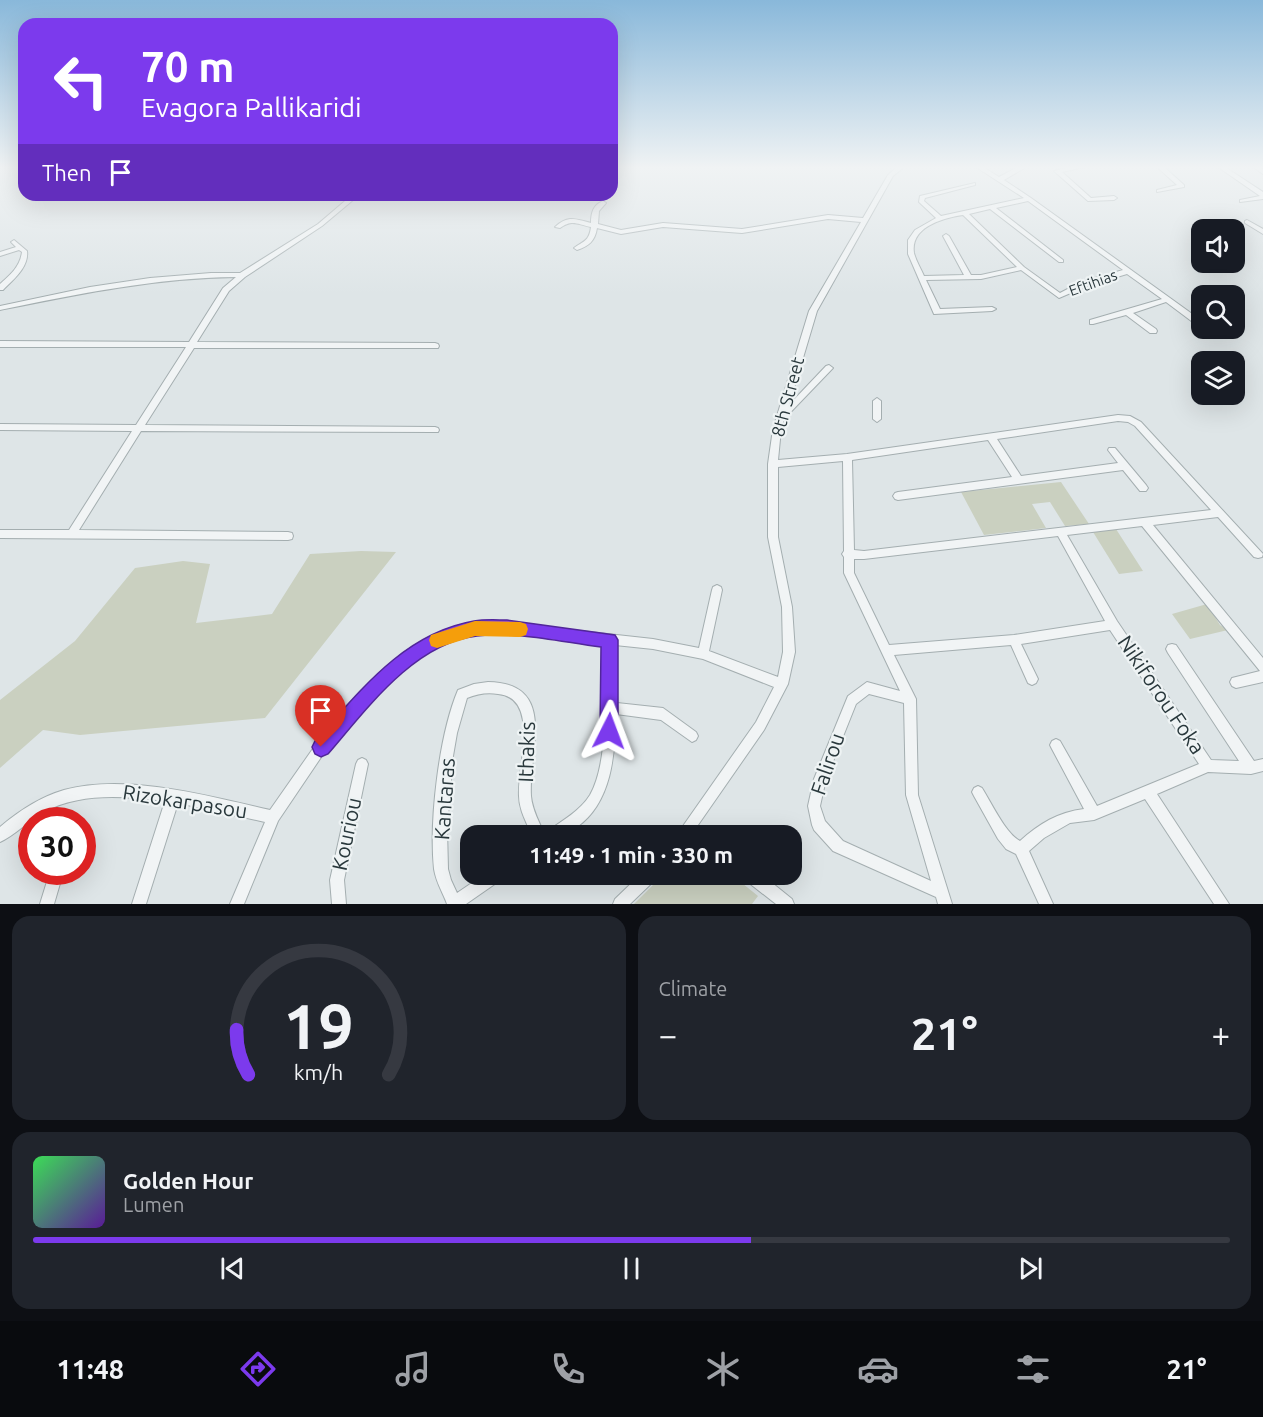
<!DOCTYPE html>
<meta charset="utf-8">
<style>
body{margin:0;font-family:Ubuntu,sans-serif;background:#20242c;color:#f1f3f6;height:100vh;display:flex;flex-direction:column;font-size:22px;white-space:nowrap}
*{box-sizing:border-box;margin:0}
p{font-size:20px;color:#9ea1a6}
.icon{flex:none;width:33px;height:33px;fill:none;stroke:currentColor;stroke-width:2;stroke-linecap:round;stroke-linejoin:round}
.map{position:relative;height:904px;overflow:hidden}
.drawer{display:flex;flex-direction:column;gap:12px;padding:12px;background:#0d0f14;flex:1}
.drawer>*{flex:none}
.hud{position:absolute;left:18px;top:18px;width:600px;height:183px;border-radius:18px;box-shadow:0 6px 24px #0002;background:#7c3aed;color:#fff;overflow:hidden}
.fabs{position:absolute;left:1191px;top:219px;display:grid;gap:12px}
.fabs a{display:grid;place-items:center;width:54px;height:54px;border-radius:12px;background:#171b24;box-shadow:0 6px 24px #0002;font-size:30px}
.speed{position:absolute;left:18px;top:807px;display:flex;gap:12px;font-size:30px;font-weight:700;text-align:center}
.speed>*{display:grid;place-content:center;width:78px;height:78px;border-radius:50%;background:#171b24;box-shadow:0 6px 24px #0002;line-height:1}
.speed .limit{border:9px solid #d22;background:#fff;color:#111}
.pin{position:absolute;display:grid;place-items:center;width:51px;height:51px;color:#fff;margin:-62px -26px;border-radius:50% 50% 50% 0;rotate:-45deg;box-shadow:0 0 6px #0007}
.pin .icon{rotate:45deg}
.me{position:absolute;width:66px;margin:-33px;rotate:3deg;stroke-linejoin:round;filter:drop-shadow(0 0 4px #0008)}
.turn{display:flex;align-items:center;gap:21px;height:126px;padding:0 24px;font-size:27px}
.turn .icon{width:78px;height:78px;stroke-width:2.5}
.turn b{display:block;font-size:42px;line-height:51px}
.then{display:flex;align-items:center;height:57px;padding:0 24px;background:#0003;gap:12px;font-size:22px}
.big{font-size:45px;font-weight:600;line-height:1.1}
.drawer .widget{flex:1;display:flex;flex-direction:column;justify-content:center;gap:9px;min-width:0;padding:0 21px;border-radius:18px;background:#20242c}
.drawer .dial{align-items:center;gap:0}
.dial svg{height:156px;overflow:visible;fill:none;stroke:#363941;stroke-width:7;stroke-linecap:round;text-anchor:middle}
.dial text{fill:#f1f3f6;stroke:none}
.song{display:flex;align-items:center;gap:18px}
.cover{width:72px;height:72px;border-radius:9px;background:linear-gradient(135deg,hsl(130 70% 55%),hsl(270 70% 35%))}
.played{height:6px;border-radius:3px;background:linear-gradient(90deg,#7c3aed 60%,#363941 60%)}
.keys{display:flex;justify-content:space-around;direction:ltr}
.heat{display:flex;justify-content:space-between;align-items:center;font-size:33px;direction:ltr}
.drawer .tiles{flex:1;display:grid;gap:12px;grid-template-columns:1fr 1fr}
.widget:last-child{grid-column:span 2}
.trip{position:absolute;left:460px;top:825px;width:342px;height:60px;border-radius:18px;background:#171b24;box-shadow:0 6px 24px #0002;font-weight:600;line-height:60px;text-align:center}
.tabs{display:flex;height:96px;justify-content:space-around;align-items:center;background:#090b0e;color:#9ea1a6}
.tabs .icon{width:42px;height:42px}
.tabs .active{color:#7c3aed}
.tabs b{font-size:27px;color:#f1f3f6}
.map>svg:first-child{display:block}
.green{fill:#cad0c0}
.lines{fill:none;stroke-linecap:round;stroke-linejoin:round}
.minor-casing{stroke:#a4aeb0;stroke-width:2}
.minor{fill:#f1f4f5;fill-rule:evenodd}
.route{fill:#7c3aed;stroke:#51269a;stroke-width:1.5}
.slow{fill:#f59e0b}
.labels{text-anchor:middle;stroke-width:4.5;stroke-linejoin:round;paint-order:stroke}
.far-street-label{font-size:15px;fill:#29383c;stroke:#eef3f4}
.street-label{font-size:18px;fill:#29383c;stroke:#eef3f4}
.near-street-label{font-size:21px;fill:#29383c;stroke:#eef3f4}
</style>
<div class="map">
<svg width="1263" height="904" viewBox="0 0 1263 904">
<rect width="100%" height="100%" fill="#dee5e7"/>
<path class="green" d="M 1061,482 L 1089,524 L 1065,526 L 1050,502 L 1032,504 L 1046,528 L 984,535 L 961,492 Z
M 1116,529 L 1143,571 L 1119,574 L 1093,532 Z
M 361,551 L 396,552 L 265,718 L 80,735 L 43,730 L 0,768 L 0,700 L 75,641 L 135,568 L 183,561 L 210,564 L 196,623 L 272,614 L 310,554 Z
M 1207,604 L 1220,625 L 1228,630 L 1190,639 L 1172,614 Z
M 663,875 L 732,875 L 758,896 L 752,904 L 634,904 Z"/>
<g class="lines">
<defs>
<path id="minor" d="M 897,167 L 904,167 L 893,176 L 817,311 L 789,405 L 826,366 L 829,365 L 833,368 L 784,419 L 781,429 L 778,460 L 847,454 L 1118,415 L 1130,416 L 1141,422 L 1263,554 L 1262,557 L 1258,558 L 1254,557 L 1218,517 L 1153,525 L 1263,658 L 1263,682 L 1236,688 L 1232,686 L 1230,682 L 1232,678 L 1260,671 L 1142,526 L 1067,535 L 1117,621 L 1211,760 L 1239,761 L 1168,653 L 1166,649 L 1168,645 L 1172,644 L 1176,645 L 1254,761 L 1263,759 L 1263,771 L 1251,774 L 1208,772 L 1157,794 L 1229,904 L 1214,904 L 1145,799 L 1094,820 L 1070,823 L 1044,838 L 1029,851 L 1053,904 L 1039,904 L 1016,854 L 1006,849 L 998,839 L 974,796 L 972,792 L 974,788 L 978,786 L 982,788 C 991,802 1005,833 1020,841 C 1039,824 1058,812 1084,809 L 1052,749 L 1050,745 L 1052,741 L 1056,739 L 1060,741 L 1097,806 L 1199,764 L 1110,630 L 1021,644 L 1038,679 L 1036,683 L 1032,685 L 1028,683 L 1011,645 L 894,655 L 916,699 L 918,795 L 952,904 L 938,904 L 936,897 L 833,851 L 814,830 L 812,825 L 808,806 L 814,779 L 848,696 L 867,682 L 900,691 L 844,573 L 844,557 L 842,554 L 844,551 L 843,461 L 778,467 L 778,537 L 792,607 L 795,652 L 788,684 L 764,730 L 698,825 L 706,831 L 707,836 L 676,836 L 756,722 L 774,687 L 703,659 L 653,649 L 615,645 L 617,703 L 663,708 L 696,732 L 698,736 L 696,740 L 692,742 L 661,720 L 616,714 C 615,754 612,802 577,827 C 574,829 569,833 565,835 C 560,837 552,836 547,836 L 548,831 C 563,820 580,811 590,795 C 610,760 605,684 604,644 L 507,633 L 475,633 L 436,646 L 390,679 L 334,738 L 278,821 L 244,904 L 230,904 L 265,822 L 178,803 L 146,904 L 132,904 L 165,801 C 125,796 79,792 42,813 C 28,821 14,836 0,842 L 0,827 C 19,811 40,797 64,790 C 126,773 209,796 270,810 L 326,730 L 382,671 L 433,637 L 475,623 L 507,623 L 653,639 L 699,648 L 712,590 L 713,587 L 717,585 L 721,587 L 722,590 L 709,651 L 778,677 L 783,652 L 782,607 L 768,537 L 768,464 L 773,429 L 809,311 L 861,222 L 828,219 L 742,233 L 663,227 L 621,234 L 597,228 C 595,241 589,246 577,250 L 574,248 C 583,241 589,242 591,227 C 577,224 572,219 560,228 L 555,227 C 568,215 575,219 591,223 C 591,213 593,205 603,201 L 606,203 L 599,211 L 598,224 L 621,230 L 663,223 L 742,229 L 828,215 L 863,218 L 888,175 ZM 1118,421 L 1128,422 L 1135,426 L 1211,510 L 864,551 L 854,550 L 852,460 L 988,440 L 1012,477 L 898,492 L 895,493 L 893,496 L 895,499 L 898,500 L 1123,470 L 1140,491 L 1146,491 L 1148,488 L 1146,485 L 1115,448 L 1109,448 L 1108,450 L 1118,463 L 1021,476 L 997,439 ZM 1058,536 L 1105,621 L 1014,635 L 889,645 L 854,573 L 854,559 L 864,559 ZM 869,694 L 904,703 L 906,795 L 931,881 L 843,841 L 825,821 L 820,806 L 826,779 L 856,704 Z
M 976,167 L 983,167 L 999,177 L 1018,167 L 1026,167 L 1004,180 L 1031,198 L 1202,321 L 1202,326 L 1198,326 L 1166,302 L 1133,313 L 1156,329 L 1157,331 L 1156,333 L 1150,333 L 1126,315 L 1093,324 L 1090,324 L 1090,320 L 1162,299 L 1127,274 L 1087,286 L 1059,298 L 1021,270 L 981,279 L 926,280 L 940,309 L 992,307 L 996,309 L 992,311 L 934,314 L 908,254 L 908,240 L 915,230 L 936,218 L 919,202 L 920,196 L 975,183 L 975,185 L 925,198 L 924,201 L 941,216 L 1024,198 ZM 1028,201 L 1123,270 L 1081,282 L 1060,293 L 1024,267 L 969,214 L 990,209 L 1059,262 L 1063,262 L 1063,260 L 996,208 ZM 963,215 L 1017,267 L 981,275 L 971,275 L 949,236 L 946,234 L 943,236 L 964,275 L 924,276 C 921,269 916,261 914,253 C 910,227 943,218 963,215 Z
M 1069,167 L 1085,167 L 1062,172 L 1091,198 L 1114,196 L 1117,198 L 1114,200 L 1088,201 L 1054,171 Z
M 1157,167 L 1164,167 L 1184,185 L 1184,187 L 1157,192 L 1157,190 L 1177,185 Z
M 1218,167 L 1225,167 L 1263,192 L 1263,199 L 1240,202 L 1240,200 L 1260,196 Z
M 1253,167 L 1260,167 L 1263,169 L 1263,174 Z
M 352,195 L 359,195 L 322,226 L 245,277 L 229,291 L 197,342 L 435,343 L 438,344 L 439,346 L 438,348 L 194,348 L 145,425 L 435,427 L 438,428 L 439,430 L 438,432 L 141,431 L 79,530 L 288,532 L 292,533 L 293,536 L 292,539 L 288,540 L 0,538 L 0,530 L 69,530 L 132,431 L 0,430 L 0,424 L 136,425 L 186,347 L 0,347 L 0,341 L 189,342 L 223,288 L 236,277 C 155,278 78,294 0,310 L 0,306 L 90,287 L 150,278 L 211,273 L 240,273 L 318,224 Z
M 1247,220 L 1263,229 L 1263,234 L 1245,223 L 1245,221 Z
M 14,240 L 27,251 C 29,267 14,279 3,290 L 0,290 L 0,284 C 10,275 20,267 22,252 L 19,250 L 0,256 L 0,252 L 16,247 L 11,242 Z
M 877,398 L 881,401 L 881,419 L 877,422 L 873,419 L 873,401 Z
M 488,682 C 559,683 528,752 531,796 C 532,810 540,823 545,836 L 532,836 C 527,823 519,810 519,796 C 517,768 541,698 498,694 C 487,692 477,694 467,698 L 457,733 L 453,756 L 447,828 L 448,869 L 451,880 L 457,893 L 485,874 L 504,874 L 502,879 L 466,904 L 447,904 C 443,893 436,882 434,869 C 429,821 439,735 458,690 L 474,684 Z
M 362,758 L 366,760 L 368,764 L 344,880 L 346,904 L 332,904 L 330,880 L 356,764 L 358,760 Z
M 54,873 L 59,875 L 61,880 L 54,904 L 40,904 L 49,875 Z
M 641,874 L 658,874 L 656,879 L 630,904 L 613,904 L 615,899 Z
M 742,874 L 761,874 L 792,899 L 794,904 L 776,904 L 744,879 Z"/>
</defs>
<use href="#minor" class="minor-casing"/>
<use href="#minor" class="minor"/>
</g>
<linearGradient id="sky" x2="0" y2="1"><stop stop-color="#89b8da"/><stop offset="0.57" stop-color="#f0f3f4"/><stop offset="1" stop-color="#f0f3f4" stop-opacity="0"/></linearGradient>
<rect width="1263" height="294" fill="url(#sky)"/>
<path class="route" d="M 507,620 L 615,635 L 618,640 L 618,731 L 615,738 L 609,740 L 602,738 L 600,731 L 601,647 C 561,642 517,631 477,636 C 414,643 366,710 328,754 L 321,757 L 315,754 L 312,747 L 315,741 C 360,691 404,633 474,621 C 485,619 497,620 507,620 Z"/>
<path class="slow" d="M 475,621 L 520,622 L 526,624 L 528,629 L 526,635 L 520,637 L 475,636 L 437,648 L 431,646 L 429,640 L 431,635 Z"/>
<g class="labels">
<g class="far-street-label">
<text transform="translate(1093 283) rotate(-20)" y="5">Eftihias</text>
</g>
<g class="street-label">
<text transform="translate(788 397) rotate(-75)" y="6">8th Street</text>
</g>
<g class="near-street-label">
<text transform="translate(1161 695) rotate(56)" y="7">Nikiforou Foka</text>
<text transform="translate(527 752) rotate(-88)" y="7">Ithakis</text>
<text transform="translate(828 764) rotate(-71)" y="7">Falirou</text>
<text transform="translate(445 799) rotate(-86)" y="7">Kantaras</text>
<text transform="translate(185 802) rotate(9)" y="7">Rizokarpasou</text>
<text transform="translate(347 834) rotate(-78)" y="7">Kouriou</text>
</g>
</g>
</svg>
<div class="fabs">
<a><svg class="icon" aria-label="sound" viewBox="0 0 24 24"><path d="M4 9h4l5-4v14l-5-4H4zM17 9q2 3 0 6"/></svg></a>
<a><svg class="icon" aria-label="search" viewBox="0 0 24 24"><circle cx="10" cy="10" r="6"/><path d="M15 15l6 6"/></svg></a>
<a><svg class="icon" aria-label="layers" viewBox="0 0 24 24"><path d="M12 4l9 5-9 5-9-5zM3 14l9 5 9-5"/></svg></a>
</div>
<div class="speed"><div class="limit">30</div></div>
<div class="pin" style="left:321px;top:747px;background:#d93025"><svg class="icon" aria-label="arrive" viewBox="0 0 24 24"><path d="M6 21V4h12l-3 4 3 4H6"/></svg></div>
<svg class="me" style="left:609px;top:731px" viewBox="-20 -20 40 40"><path d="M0-17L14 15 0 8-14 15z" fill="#7c3aed" stroke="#fff" stroke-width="4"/></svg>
<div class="trip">11:49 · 1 min · 330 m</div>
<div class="hud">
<div class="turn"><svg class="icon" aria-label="left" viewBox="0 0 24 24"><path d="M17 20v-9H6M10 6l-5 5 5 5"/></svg><div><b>70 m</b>Evagora Pallikaridi</div></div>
<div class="then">Then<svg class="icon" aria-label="arrive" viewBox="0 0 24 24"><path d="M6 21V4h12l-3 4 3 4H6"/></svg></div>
</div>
</div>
<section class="drawer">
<div class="tiles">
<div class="widget dial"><svg viewBox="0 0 100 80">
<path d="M14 69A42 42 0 1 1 86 69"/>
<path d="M14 69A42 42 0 0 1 8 46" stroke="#7c3aed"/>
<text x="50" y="56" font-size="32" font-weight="700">19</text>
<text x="50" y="72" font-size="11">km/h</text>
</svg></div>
<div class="widget"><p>Climate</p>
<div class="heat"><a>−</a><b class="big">21°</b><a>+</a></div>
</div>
<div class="widget">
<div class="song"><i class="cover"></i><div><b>Golden Hour</b><p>Lumen</p></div></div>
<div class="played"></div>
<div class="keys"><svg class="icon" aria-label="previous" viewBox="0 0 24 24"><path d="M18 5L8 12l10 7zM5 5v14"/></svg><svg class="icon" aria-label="pause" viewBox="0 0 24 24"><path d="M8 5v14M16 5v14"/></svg><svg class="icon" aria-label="next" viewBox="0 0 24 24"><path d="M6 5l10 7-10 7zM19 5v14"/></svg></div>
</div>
</div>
</section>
<nav class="tabs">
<b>11:48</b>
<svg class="icon active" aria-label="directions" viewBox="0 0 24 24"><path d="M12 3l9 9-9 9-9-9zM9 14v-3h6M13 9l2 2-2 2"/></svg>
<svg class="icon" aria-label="music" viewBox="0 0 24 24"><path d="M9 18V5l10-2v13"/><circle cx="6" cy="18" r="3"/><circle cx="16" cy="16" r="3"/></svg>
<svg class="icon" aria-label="phone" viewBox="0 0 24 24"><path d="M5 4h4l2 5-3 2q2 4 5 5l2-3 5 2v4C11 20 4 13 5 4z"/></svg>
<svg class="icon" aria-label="climate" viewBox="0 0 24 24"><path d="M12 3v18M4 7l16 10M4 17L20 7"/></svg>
<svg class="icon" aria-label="car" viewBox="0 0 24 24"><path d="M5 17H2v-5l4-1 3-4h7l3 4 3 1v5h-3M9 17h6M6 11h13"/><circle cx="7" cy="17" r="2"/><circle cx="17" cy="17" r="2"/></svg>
<svg class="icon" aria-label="filters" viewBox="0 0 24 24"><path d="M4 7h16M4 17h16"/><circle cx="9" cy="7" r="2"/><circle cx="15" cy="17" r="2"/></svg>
<b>21°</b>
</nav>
